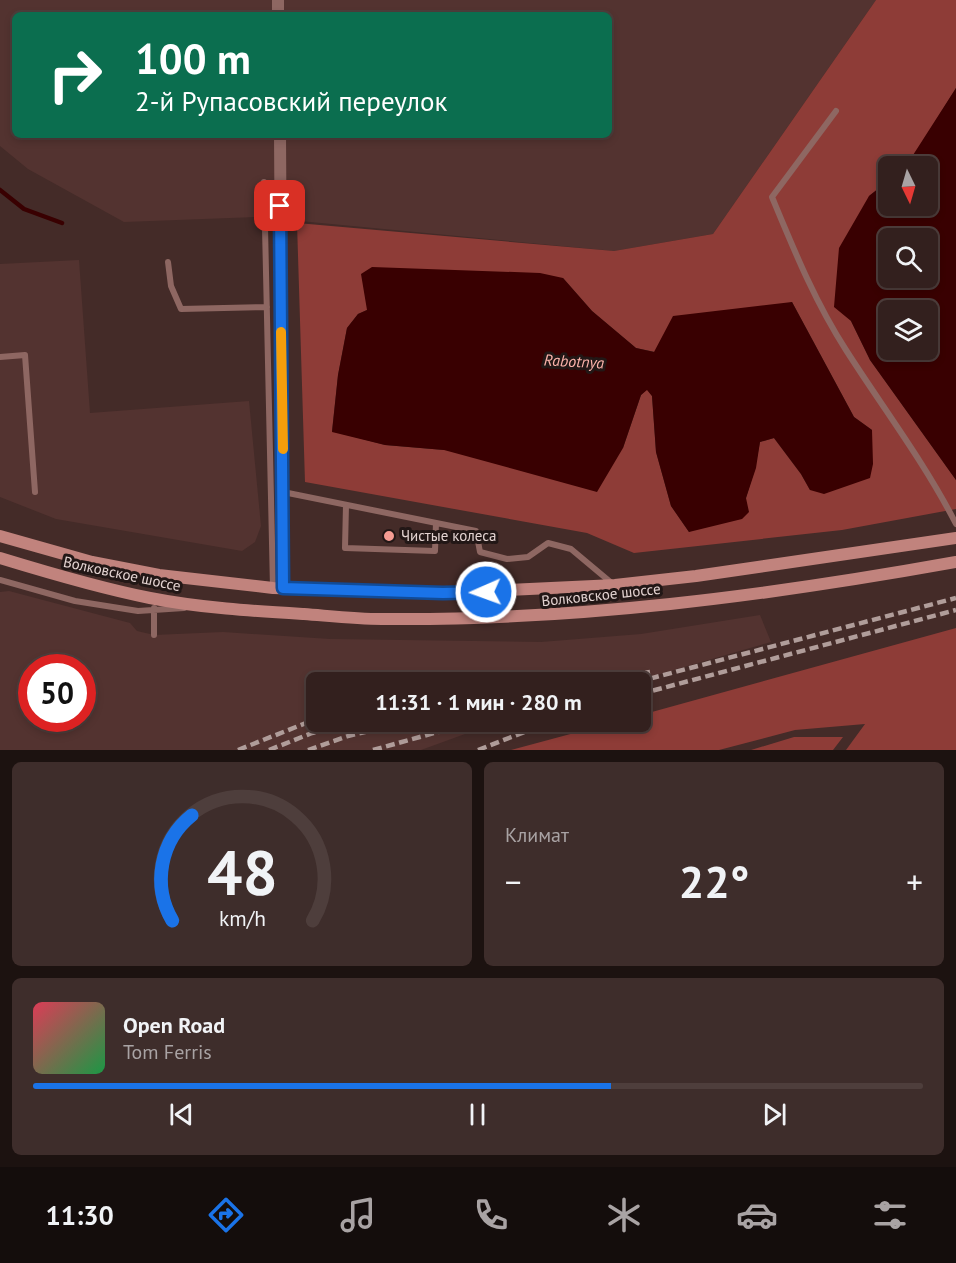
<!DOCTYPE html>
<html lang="ru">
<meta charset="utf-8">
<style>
body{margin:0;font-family:"PT Sans",sans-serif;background:#3e2d2b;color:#f1f3f6;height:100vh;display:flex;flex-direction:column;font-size:22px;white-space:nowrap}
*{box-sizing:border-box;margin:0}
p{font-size:20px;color:#a9a3a4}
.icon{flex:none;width:33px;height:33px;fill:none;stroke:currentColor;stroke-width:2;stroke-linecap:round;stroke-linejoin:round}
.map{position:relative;height:750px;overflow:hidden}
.details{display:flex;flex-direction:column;gap:12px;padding:12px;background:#1c1210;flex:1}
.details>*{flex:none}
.hud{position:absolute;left:12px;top:12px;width:600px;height:126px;border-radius:9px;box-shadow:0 3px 9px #0003,0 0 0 2px #4e3e3c;background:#0b6e4f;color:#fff;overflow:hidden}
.needle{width:39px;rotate:175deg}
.fabs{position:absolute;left:878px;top:156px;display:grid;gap:12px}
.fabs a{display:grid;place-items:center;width:60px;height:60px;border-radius:9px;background:#33201e;box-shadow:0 3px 9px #0003,0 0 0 2px #4e3e3c;font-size:30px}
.speed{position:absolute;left:18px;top:654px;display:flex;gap:12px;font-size:30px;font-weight:700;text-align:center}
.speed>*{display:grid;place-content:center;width:78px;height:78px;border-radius:50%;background:#33201e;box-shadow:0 3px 9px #0003,0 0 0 2px #4e3e3c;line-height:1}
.speed .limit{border:9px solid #d22;background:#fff;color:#111}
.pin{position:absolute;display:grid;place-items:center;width:51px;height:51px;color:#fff;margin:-26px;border-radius:12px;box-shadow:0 3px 9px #0006}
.me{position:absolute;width:66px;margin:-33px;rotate:268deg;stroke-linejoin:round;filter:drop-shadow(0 0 4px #0008)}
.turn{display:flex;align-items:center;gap:21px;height:126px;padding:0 24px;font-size:27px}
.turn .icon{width:78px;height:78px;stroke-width:2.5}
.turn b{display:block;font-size:42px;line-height:51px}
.big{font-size:45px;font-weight:700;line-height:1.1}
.details .widget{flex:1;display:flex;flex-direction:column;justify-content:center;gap:9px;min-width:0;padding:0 21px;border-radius:9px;background:#3e2d2b}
.details .dial{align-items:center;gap:0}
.dial svg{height:156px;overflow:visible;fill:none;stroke:#4e3e3c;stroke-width:7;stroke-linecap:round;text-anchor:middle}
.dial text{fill:#f1f3f6;stroke:none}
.song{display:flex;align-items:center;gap:18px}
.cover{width:72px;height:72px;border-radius:9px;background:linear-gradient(135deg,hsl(350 70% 55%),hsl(140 70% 35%))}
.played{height:6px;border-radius:3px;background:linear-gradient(90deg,#1a73e8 65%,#4e3e3c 65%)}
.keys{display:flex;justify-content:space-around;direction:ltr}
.heat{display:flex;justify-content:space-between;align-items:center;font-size:33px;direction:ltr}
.details .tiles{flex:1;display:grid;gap:12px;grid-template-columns:1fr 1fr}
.widget:last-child{grid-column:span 2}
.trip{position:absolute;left:306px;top:672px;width:345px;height:60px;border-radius:9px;background:#33201e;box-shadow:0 3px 9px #0003,0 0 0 2px #4e3e3c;font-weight:700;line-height:60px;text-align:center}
.menu{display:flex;height:96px;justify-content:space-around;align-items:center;background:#140d0c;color:#a9a3a4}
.menu .icon{width:42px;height:42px}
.menu .on{color:#1a73e8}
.menu b{font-size:27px;color:#f1f3f6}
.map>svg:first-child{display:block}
.built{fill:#533330;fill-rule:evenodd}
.green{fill:#8e3c37;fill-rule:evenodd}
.water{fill:#390001;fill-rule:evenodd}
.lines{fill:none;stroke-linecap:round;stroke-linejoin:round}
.stream{stroke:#390001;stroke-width:4.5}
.service{stroke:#8e6762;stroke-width:6}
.minor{stroke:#8e6762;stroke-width:12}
.secondary{stroke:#c1837d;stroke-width:12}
.rail{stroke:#b09d9a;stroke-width:4.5;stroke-dasharray:9 4.5;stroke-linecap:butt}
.route-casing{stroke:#114b97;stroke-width:15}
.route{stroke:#1a73e8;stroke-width:10}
.slow{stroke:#f59e0b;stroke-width:10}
.poi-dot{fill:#f59c93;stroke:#221716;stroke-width:2}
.labels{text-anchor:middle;stroke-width:6;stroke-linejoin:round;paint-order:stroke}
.poi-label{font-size:15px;fill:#e4d4d2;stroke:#221716;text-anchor:start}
.street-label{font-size:15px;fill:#e4d4d2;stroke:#221716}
.water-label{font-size:16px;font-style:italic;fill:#fbb2aa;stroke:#221716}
</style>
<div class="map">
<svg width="956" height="750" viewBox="0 0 956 750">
<rect width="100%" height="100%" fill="#442b28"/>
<path class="built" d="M 0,0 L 876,0 L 713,234 L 614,251 L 258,217 L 124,222 L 28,169 L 0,146 ZM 15,15 L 609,15 L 609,135 L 15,135 Z
M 79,260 L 90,413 L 249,401 L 261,526 L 255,542 L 242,551 L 56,519 L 0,497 L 0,264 Z
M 9,591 L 130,623 L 137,631 L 154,635 L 223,632 L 330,639 L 541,642 L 641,634 L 760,615 L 771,642 L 632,682 L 316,682 L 316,722 L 498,722 L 421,750 L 0,750 L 0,592 ZM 32,668 L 82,668 L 82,718 L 32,718 Z"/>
<path class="green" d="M 876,0 L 956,0 L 956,88 L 909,164 L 906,166 L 888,166 L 888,181 L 869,196 L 851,321 L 870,360 L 956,480 L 956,509 L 842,530 L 634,553 L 587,533 L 305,482 L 297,223 L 614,251 L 713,234 ZM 563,278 L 592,311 L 636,348 L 655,352 L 792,302 L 854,417 L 872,430 L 810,490 L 801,474 L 774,438 L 760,442 L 755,468 L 746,498 L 689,532 L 671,506 L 656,452 L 652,396 L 647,389 L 641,395 L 623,448 L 444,450 L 385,445 L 332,431 L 338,375 L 347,328 L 358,314 L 367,310 Z
M 956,628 L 956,750 L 846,750 L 865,724 L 795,730 L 719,750 L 511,750 L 615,722 L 640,722 L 641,715 Z
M 794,737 L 843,737 L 833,750 L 751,750 Z"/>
<path class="water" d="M 956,88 L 956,480 L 870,360 L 851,321 L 834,307 L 839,248 L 869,196 L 888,181 L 888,206 L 927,206 L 927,166 L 906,166 ZM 888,238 L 927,238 L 927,278 L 888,278 ZM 888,310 L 927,310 L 927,350 L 888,350 Z
M 372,267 L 540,273 L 563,278 L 592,311 L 636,348 L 654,352 L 673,316 L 792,302 L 854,417 L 872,430 L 873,464 L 870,478 L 824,494 L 810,490 L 801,474 L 774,438 L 760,442 L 756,468 L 746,498 L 749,512 L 742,519 L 689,532 L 671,506 L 656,452 L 652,396 L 647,390 L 641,395 L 623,448 L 597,492 L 444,450 L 385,445 L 332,432 L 338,375 L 347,328 L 358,314 L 367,310 L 361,274 Z"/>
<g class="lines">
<path class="stream" d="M 0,190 L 24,209 L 62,223"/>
<path class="service" d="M 836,111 L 772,197 C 794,250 815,302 846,350 C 883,408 925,463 956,524
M 264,182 L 273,588
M 168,262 L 171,286 L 181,309 L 267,307
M 0,357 L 25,355 L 35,492
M 283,492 L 476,531 L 480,552 L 507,559 L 528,557 L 548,543 L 571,549 L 614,585
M 346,505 L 345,548 L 435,551 L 436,523
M 0,580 L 75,601 L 138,611 L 184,608
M 154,608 L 154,635"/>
<path class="minor" d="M 278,0 L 278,15
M 280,135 L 283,588"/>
<path class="secondary" d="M 0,536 L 92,562 L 159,575 L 273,588 L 443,593 L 615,585 L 696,576 L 956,538
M 0,558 C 49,573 99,588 150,598 C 201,608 253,611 304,614 C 330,616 356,619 382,619 C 574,621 767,596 956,562"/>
<path class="rail" d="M 497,682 L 622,676 L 650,672
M 637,682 L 956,598
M 640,694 L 956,610
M 238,750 L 316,719
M 269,750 L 312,733 L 357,722
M 308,750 L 348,736 L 409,722
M 373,750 L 474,722
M 478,750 L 550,722"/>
</g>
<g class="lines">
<defs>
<path id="route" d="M 280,206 L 283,588 L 443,593 L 486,592"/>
</defs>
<use href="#route" class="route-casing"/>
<use href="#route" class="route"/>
<path class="slow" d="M 281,332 L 283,449"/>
</g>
<circle class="poi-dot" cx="389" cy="536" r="6"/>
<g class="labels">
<g class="poi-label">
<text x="401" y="541">Чистые колеса</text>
</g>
<g class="street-label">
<text transform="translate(122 574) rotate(12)" y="5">Волковское шоссе</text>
<text transform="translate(601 595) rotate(-6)" y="5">Волковское шоссе</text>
</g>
<g class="water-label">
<text transform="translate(574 361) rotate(3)" y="6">Rabotnya</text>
</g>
</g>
</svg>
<div class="fabs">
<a><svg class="needle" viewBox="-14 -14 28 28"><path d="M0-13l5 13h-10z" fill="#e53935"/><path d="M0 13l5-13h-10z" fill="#a9a3a4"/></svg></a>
<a><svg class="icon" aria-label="search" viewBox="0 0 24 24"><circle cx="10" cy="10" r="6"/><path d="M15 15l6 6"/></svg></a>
<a><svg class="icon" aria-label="layers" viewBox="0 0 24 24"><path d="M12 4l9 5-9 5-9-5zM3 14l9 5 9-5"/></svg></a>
</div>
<div class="speed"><div class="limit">50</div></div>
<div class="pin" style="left:280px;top:206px;background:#d93025"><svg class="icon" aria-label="arrive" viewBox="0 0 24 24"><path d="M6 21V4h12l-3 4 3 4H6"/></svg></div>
<svg class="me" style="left:486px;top:592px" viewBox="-20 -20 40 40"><circle r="17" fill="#1a73e8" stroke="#fff" stroke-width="3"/><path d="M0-11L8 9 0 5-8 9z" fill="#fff"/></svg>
<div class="trip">11:31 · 1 мин · 280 m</div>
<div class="hud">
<div class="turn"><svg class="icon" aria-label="right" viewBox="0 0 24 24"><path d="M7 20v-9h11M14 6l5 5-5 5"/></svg><div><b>100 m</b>2-й Рупасовский переулок</div></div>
</div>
</div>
<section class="details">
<div class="tiles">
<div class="widget dial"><svg viewBox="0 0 100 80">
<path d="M14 69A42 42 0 1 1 86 69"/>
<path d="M14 69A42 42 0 0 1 24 15" stroke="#1a73e8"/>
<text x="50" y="56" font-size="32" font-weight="700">48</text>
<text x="50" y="72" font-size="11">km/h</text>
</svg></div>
<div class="widget"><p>Климат</p>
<div class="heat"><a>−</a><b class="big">22°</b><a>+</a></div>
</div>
<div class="widget">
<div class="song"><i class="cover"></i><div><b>Open Road</b><p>Tom Ferris</p></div></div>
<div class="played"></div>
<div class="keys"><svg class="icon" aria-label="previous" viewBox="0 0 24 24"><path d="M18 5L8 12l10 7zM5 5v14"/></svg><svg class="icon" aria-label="pause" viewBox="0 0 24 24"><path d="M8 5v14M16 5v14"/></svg><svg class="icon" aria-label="next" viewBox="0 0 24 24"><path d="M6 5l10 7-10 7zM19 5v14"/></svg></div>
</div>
</div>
</section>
<nav class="menu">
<b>11:30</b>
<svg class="icon on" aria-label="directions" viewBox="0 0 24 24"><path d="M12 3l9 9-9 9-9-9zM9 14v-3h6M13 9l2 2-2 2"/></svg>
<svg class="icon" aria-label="music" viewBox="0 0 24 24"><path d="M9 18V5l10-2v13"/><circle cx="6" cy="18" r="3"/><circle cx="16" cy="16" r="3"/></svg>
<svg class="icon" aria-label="phone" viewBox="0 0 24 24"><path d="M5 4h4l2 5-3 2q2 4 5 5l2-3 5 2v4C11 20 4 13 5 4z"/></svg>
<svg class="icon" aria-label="climate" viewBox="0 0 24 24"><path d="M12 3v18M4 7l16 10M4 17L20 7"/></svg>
<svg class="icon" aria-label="car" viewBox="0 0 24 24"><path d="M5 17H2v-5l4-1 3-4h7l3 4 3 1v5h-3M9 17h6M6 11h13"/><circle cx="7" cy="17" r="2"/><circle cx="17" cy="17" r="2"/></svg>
<svg class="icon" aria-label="filters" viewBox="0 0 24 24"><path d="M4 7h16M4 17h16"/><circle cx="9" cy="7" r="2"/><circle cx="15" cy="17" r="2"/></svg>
</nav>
